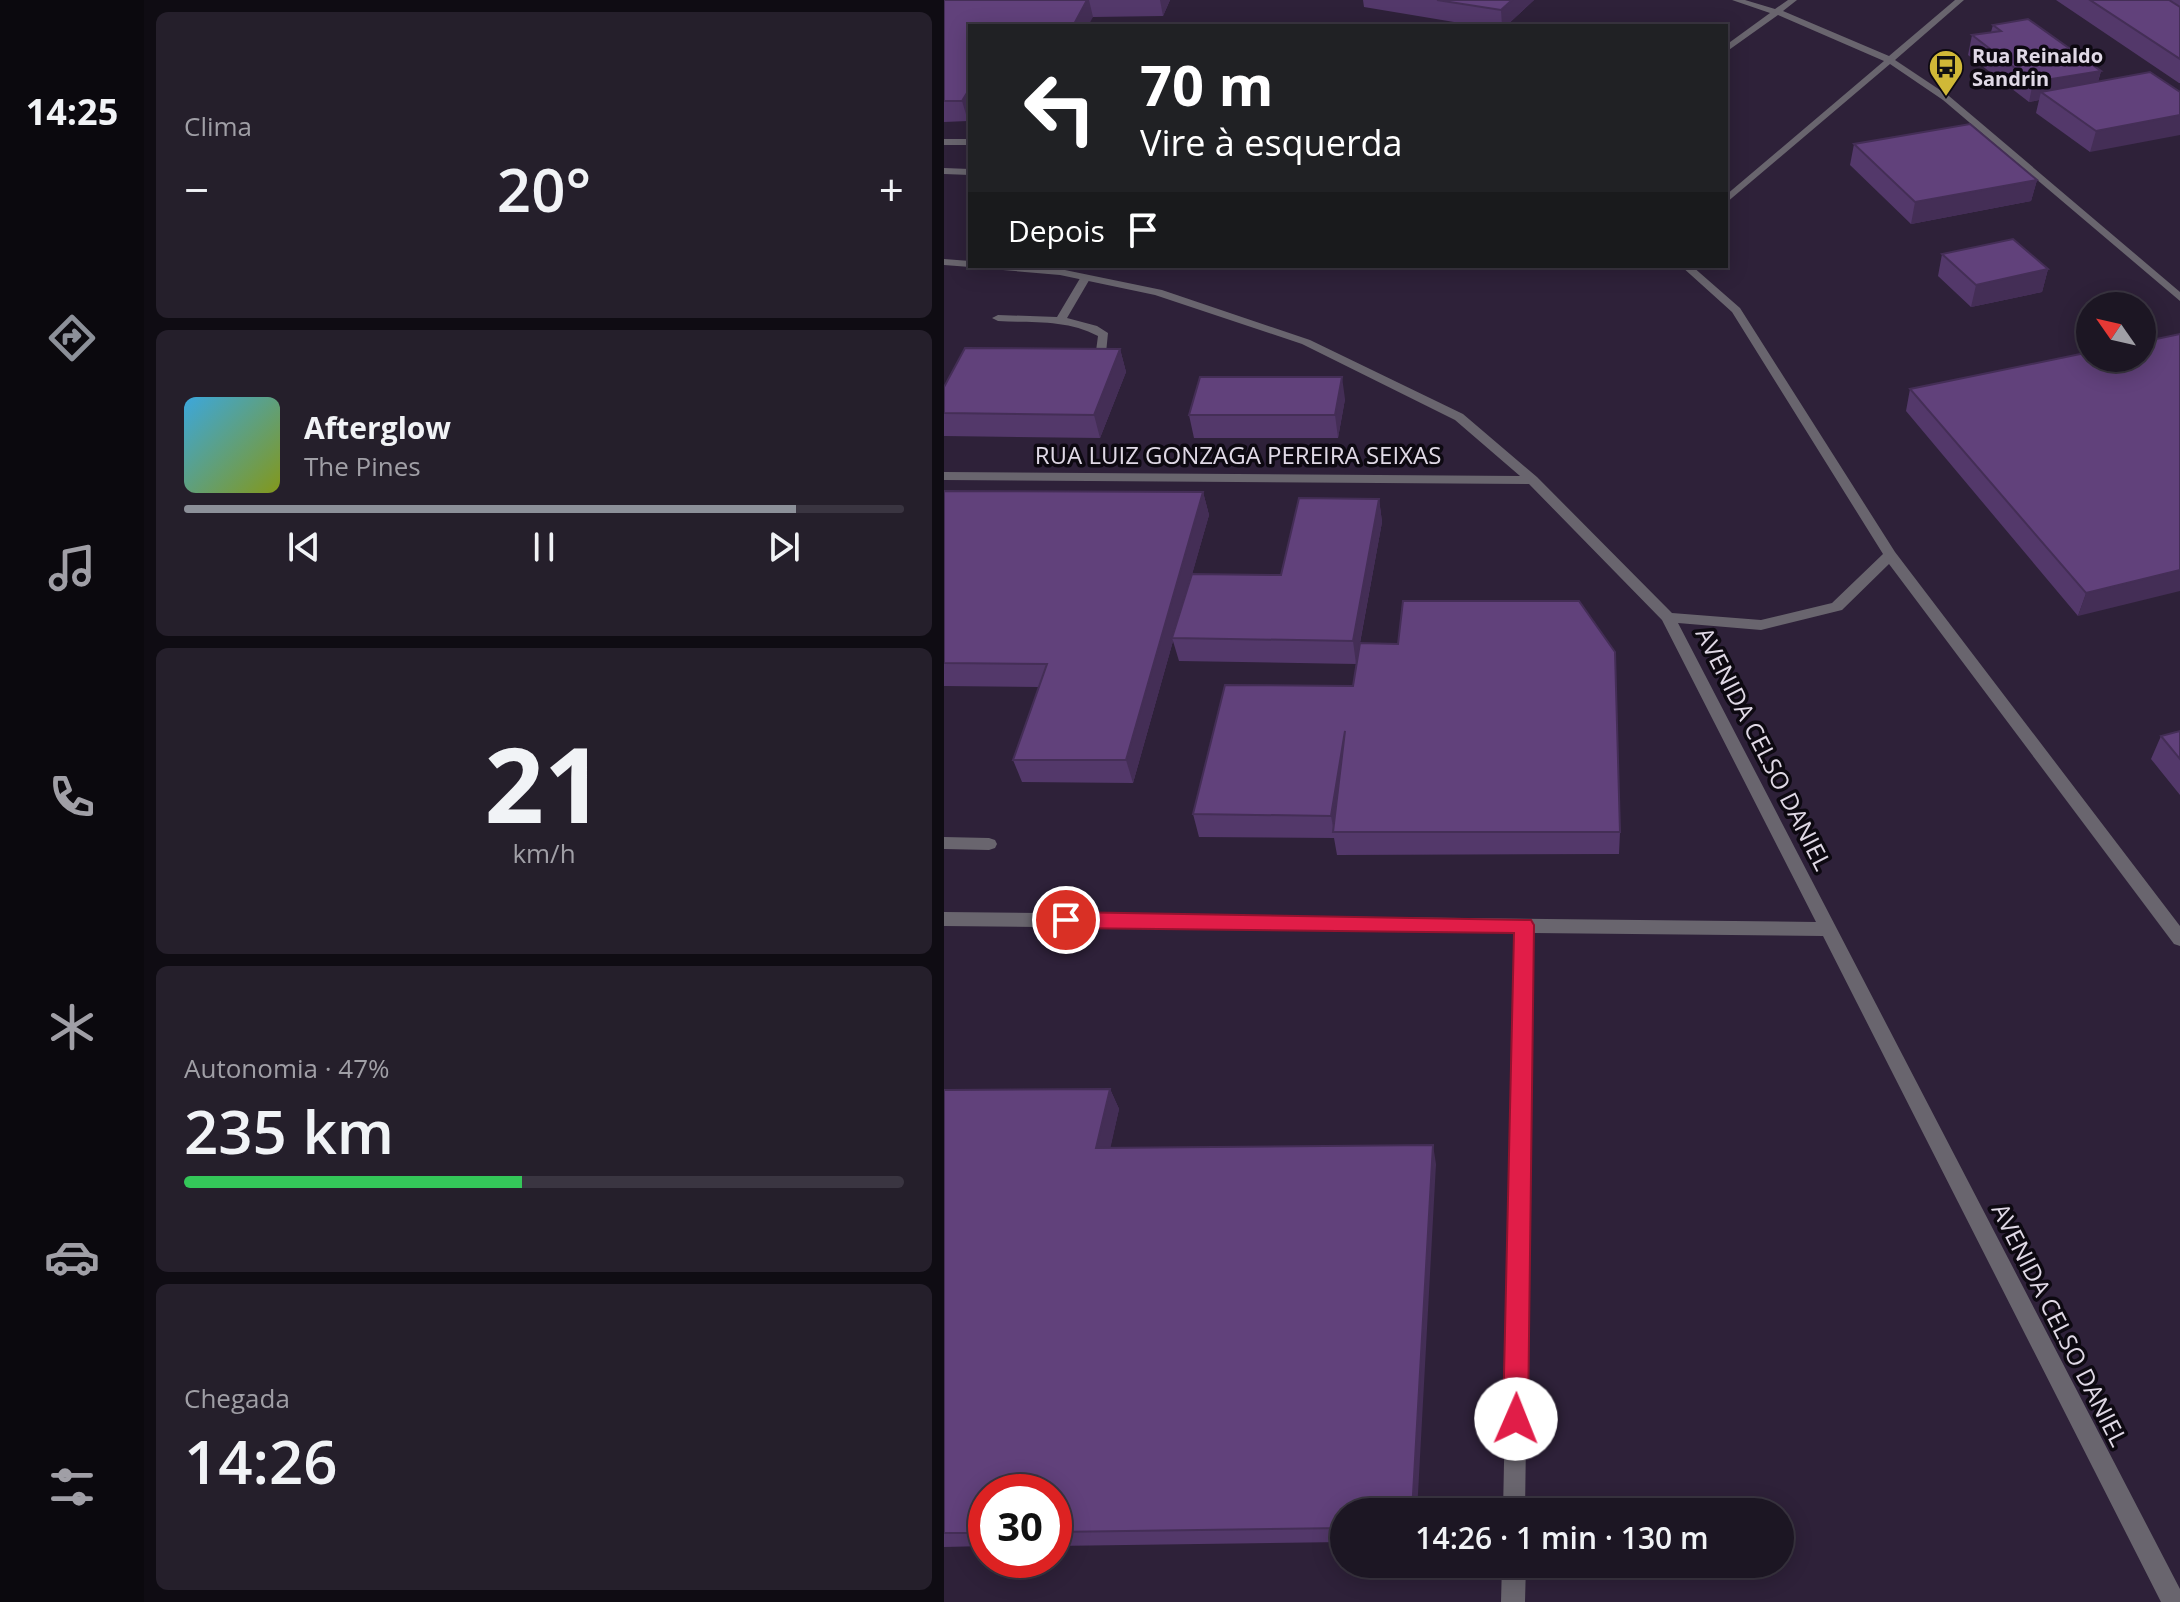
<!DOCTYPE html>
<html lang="pt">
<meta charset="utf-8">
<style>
body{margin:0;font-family:"Open Sans",sans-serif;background:#251f2b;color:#f1f3f6;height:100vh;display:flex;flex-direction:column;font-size:30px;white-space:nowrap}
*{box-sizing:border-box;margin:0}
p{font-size:26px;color:#a09fa6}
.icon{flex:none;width:44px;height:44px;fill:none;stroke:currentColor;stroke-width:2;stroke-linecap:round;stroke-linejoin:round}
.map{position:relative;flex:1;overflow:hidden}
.drawer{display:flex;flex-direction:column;gap:12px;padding:12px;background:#0f0c13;width:800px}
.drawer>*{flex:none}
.banner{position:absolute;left:24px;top:24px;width:760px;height:244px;border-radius:0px;box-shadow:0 4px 20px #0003,0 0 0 2px #3a3541;background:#202124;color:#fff;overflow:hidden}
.needle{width:52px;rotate:304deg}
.tools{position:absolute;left:1132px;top:292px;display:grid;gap:16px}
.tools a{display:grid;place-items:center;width:80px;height:80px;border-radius:50%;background:#1c1623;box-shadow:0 4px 20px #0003,0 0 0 2px #3a3541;font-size:40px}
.speed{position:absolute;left:24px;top:1474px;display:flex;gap:16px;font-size:40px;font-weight:700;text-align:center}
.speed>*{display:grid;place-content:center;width:104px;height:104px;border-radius:50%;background:#1c1623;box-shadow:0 4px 20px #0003,0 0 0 2px #3a3541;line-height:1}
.speed .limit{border:12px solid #d22;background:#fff;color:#111}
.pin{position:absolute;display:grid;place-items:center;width:68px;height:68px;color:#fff;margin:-34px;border:4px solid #fff;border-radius:50%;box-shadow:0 2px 8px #0007}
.me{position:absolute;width:88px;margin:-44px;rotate:1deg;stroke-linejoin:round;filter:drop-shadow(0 0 6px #0008)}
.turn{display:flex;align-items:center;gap:28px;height:168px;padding:0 40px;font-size:36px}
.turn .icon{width:104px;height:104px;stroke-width:2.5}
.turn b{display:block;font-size:56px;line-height:68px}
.then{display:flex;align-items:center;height:76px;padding:0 40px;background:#0003;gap:16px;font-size:30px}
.big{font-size:60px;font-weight:600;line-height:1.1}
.drawer .tile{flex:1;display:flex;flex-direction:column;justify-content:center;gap:12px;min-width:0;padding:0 28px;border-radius:12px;background:#251f2b}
.drawer .dial{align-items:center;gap:0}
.dial b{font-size:104px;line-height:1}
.song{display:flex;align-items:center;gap:24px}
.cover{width:96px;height:96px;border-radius:12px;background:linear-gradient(135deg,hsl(200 70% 55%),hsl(70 70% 35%))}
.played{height:8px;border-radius:4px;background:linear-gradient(90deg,#8c9099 85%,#3a3541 85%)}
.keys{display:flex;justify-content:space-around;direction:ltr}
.heat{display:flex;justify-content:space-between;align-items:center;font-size:44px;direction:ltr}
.charge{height:12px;border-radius:6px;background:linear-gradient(90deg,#34c759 47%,#3a3541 0)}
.trip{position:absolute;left:386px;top:1498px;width:464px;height:80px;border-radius:40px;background:#1c1623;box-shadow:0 4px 20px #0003,0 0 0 2px #3a3541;font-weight:600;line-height:80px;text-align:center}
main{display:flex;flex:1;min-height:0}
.tabs{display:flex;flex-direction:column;width:144px;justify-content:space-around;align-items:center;background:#0b090e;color:#a09fa6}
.tabs .icon{width:56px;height:56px}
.tabs .active{color:#8c9099}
.tabs b{font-size:36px;color:#f1f3f6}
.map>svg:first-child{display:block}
.built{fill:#2e2139;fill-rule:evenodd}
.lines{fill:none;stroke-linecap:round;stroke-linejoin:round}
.service{fill:#69656e;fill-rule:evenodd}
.minor{fill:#69656e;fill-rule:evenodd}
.wall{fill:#53386a}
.shaded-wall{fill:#442e56}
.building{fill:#61417b;stroke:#442e56;stroke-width:2}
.route{fill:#e11d48;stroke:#92132f;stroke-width:2}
.labels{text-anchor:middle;stroke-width:7;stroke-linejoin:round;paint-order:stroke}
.far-poi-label{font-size:20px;font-weight:bold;fill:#e0d9e6;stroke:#0d0911;text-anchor:start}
.street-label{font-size:24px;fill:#e0d9e6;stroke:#0d0911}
</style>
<main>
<nav class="tabs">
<b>14:25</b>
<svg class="icon active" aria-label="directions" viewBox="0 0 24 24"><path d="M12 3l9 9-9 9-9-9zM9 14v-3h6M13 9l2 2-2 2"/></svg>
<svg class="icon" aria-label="music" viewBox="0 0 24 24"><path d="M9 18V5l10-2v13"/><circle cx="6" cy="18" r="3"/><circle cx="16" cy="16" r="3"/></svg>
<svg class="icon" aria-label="phone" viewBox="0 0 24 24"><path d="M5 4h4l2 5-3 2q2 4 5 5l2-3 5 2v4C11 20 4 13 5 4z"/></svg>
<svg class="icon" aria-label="climate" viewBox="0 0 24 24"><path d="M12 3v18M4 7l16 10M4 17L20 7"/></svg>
<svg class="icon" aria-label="car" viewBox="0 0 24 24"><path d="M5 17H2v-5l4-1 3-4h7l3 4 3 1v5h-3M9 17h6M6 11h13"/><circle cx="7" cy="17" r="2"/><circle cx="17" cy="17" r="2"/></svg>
<svg class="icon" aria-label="filters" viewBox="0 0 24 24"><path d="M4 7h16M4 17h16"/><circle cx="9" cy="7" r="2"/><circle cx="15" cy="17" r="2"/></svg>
</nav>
<section class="drawer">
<div class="tile"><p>Clima</p>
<div class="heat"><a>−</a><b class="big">20°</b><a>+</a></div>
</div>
<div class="tile">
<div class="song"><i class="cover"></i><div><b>Afterglow</b><p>The Pines</p></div></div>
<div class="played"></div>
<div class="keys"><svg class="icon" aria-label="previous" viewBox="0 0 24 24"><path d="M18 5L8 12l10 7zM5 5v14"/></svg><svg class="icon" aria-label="pause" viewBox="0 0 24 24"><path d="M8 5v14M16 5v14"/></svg><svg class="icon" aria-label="next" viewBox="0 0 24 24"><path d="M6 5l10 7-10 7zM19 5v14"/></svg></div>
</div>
<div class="tile dial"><b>21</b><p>km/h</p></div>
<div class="tile"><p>Autonomia · 47%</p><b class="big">235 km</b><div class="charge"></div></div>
<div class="tile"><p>Chegada</p><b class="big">14:26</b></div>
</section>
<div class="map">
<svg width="1236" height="1602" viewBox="0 0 1236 1602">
<rect width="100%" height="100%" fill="#261d2f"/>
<path class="built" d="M 0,0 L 1236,0 L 1236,1602 L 0,1602 ZM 26,26 L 782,26 L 782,266 L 26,266 ZM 1146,306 L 1198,306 L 1198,358 L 1146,358 ZM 42,1492 L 110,1492 L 110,1560 L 42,1560 ZM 400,1512 L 836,1512 L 836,1564 L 400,1564 Z"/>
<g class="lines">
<path class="service" d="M 0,139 L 26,139 L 26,145 L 0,145 Z
M 138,275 L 147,277 L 123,318 L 153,326 L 164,333 L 162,353 L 152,351 L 154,336 C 123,319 88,323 54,321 L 48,318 L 54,315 L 113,317 Z
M 0,837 L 45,838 L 51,840 L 53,844 L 51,848 L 45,850 L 0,849 Z"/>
<path class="minor" d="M 788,0 L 801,0 L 831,9 L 844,0 L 853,0 L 839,11 L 945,56 L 1011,0 L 1020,0 L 951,60 L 1005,96 L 1236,292 L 1236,301 L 999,100 L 946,64 L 782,203 L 782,195 L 940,61 L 834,15 L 782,52 L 782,45 L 826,13 Z
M 0,168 L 26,169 L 26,175 L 0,174 Z
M 0,259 L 26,261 L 26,266 L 30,266 L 26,267 L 0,265 Z
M 42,266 L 116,269 L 218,290 L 366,340 L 519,414 L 593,477 L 728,613 L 817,620 L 888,603 L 939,554 L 788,312 L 737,266 L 748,266 L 796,308 L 951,552 L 1236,926 L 1236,946 L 1230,944 L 945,564 L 898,610 L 817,630 L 734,623 L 1236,1589 L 1236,1602 L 1217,1602 L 879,936 L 589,933 L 581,1512 L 559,1512 L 571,932 L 0,926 L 0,912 L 872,922 L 718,620 L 585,484 L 0,480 L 0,472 L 576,476 L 511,420 L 358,344 L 211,295 L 116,275 L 47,269 Z
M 558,1564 L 582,1564 L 581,1602 L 557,1602 Z"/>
</g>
<path class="wall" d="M 0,0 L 226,0 L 219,16 L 149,17 L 26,26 L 24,121 L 0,122 Z
M 419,0 L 590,0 L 562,26 L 534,26 L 420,7 Z
M 1112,0 L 1236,0 L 1236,83 L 1235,83 Z
M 1049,25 L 1157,71 L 1154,82 L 1206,72 L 1146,152 L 1092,113 L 1095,100 L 1085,102 L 1024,55 L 1028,35 L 1047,32 Z
M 910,144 L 1093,180 L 1087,201 L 967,224 L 906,165 Z
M 998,254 L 1104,269 L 1098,292 L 1027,307 L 994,276 Z
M 1236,334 L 1134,616 L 962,411 L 966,389 Z
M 176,349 L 182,372 L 156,438 L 0,436 L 0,387 Z
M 401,399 L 394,438 L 250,438 L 245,415 Z
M 0,491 L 259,492 L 265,515 L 248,574 L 337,575 L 435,499 L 438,522 L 416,643 L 676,832 L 675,854 L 393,855 L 390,838 L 255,837 L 249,814 L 409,686 L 412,664 L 235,661 L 229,641 L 189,783 L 78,782 L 69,760 L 95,687 L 0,686 Z
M 1236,731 L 1236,795 L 1207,759 L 1217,736 Z
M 166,1089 L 175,1109 L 166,1148 L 492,1164 L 400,1512 L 400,1542 L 110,1546 L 110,1492 L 42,1492 L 42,1546 L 0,1547 L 0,1090 Z"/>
<path class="shaded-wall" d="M 143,0 L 145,0 L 149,17 L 144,26 L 129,26 Z
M 216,0 L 226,0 L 219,16 Z
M 568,0 L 590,0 L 562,26 L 558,26 L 557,10 Z
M 1157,71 L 1151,91 L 1097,92 L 1095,100 L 1085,102 L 1089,82 Z
M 26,88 L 26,118 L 24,121 L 18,101 Z
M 1236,115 L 1236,135 L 1146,152 L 1152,131 Z
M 1093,180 L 1087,201 L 967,224 L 971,202 Z
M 1104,269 L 1098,292 L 1027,307 L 1032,285 Z
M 176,349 L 182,372 L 156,438 L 150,415 Z
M 398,377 L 401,399 L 394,438 L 391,415 Z
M 259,492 L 265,515 L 230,638 L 228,638 L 229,641 L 189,783 L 182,760 Z
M 435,499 L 438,522 L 412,664 L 409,641 Z
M 1236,570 L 1236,591 L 1134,616 L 1142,593 Z
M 401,731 L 390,832 L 387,816 Z
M 166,1089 L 175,1109 L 162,1168 L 152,1148 Z
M 489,1145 L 492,1164 L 473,1512 L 468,1512 Z"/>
<path class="building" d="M 0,0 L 143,0 L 129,26 L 26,26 L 26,88 L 18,101 L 0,101 Z
M 493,0 L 568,0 L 557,10 Z
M 1146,0 L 1225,0 L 1236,7 L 1236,59 Z
M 1084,19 L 1157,71 L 1089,82 L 1028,35 L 1057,31 L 1049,25 Z
M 1206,72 L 1236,92 L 1236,115 L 1152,131 L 1097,92 Z
M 1026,124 L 1093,180 L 971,202 L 910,144 Z
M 1069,239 L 1104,269 L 1032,285 L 998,254 Z
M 1236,334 L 1236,570 L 1142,593 L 966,389 L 1146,352 L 1146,358 L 1198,358 L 1198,342 Z
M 21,348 L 176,349 L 150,415 L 0,413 L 0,387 Z
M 256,377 L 398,377 L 391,415 L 245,415 Z
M 0,491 L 259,492 L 182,760 L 69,760 L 103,664 L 0,663 Z
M 355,498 L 435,499 L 409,641 L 228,638 L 248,574 L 337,575 Z
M 459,601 L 635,601 L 671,652 L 676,832 L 389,832 L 401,731 L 387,816 L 249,814 L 281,685 L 409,686 L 416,643 L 454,644 Z
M 1236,731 L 1236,759 L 1217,736 Z
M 166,1089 L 152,1148 L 489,1145 L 468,1512 L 400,1512 L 400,1528 L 110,1532 L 110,1492 L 42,1492 L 42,1533 L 0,1533 L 0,1090 Z"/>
<path class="route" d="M 122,912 L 587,920 L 590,925 L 584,1419 L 581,1428 L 572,1432 L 563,1428 L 559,1419 L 570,933 L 122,928 L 115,926 L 112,920 L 115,915 Z"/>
<defs>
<symbol id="bus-pin" viewBox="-11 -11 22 30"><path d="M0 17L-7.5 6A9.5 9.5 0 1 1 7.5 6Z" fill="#d0b837" stroke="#0d0911"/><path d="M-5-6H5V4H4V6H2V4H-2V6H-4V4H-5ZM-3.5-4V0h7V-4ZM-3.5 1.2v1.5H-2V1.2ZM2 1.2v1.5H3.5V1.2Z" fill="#111"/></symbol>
</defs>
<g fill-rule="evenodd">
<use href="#bus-pin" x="982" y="47" width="40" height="54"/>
</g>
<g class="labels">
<g class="far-poi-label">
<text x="1028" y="63">Rua Reinaldo<tspan x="1028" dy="23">Sandrin</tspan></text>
</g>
<g class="street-label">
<text x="294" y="464">RUA LUIZ GONZAGA PEREIRA SEIXAS</text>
<text transform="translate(819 749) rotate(63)" y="8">AVENIDA CELSO DANIEL</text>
<text transform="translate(1115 1325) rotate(63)" y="8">AVENIDA CELSO DANIEL</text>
</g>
</g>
</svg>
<div class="tools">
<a><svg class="needle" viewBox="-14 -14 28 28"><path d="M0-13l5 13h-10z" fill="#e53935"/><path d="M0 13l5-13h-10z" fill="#a09fa6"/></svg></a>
</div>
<div class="speed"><div class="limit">30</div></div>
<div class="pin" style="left:122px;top:920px;background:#d93025"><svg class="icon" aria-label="arrive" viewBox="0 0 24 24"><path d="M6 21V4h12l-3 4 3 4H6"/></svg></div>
<svg class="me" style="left:572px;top:1419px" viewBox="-20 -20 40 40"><circle r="19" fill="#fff"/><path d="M0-13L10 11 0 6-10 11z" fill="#e11d48"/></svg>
<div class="trip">14:26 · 1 min · 130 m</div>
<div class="banner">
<div class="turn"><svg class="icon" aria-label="left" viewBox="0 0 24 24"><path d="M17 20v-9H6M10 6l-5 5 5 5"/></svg><div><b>70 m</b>Vire à esquerda</div></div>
<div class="then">Depois<svg class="icon" aria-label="arrive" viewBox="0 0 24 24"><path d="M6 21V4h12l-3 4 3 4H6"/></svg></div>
</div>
</div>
</main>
